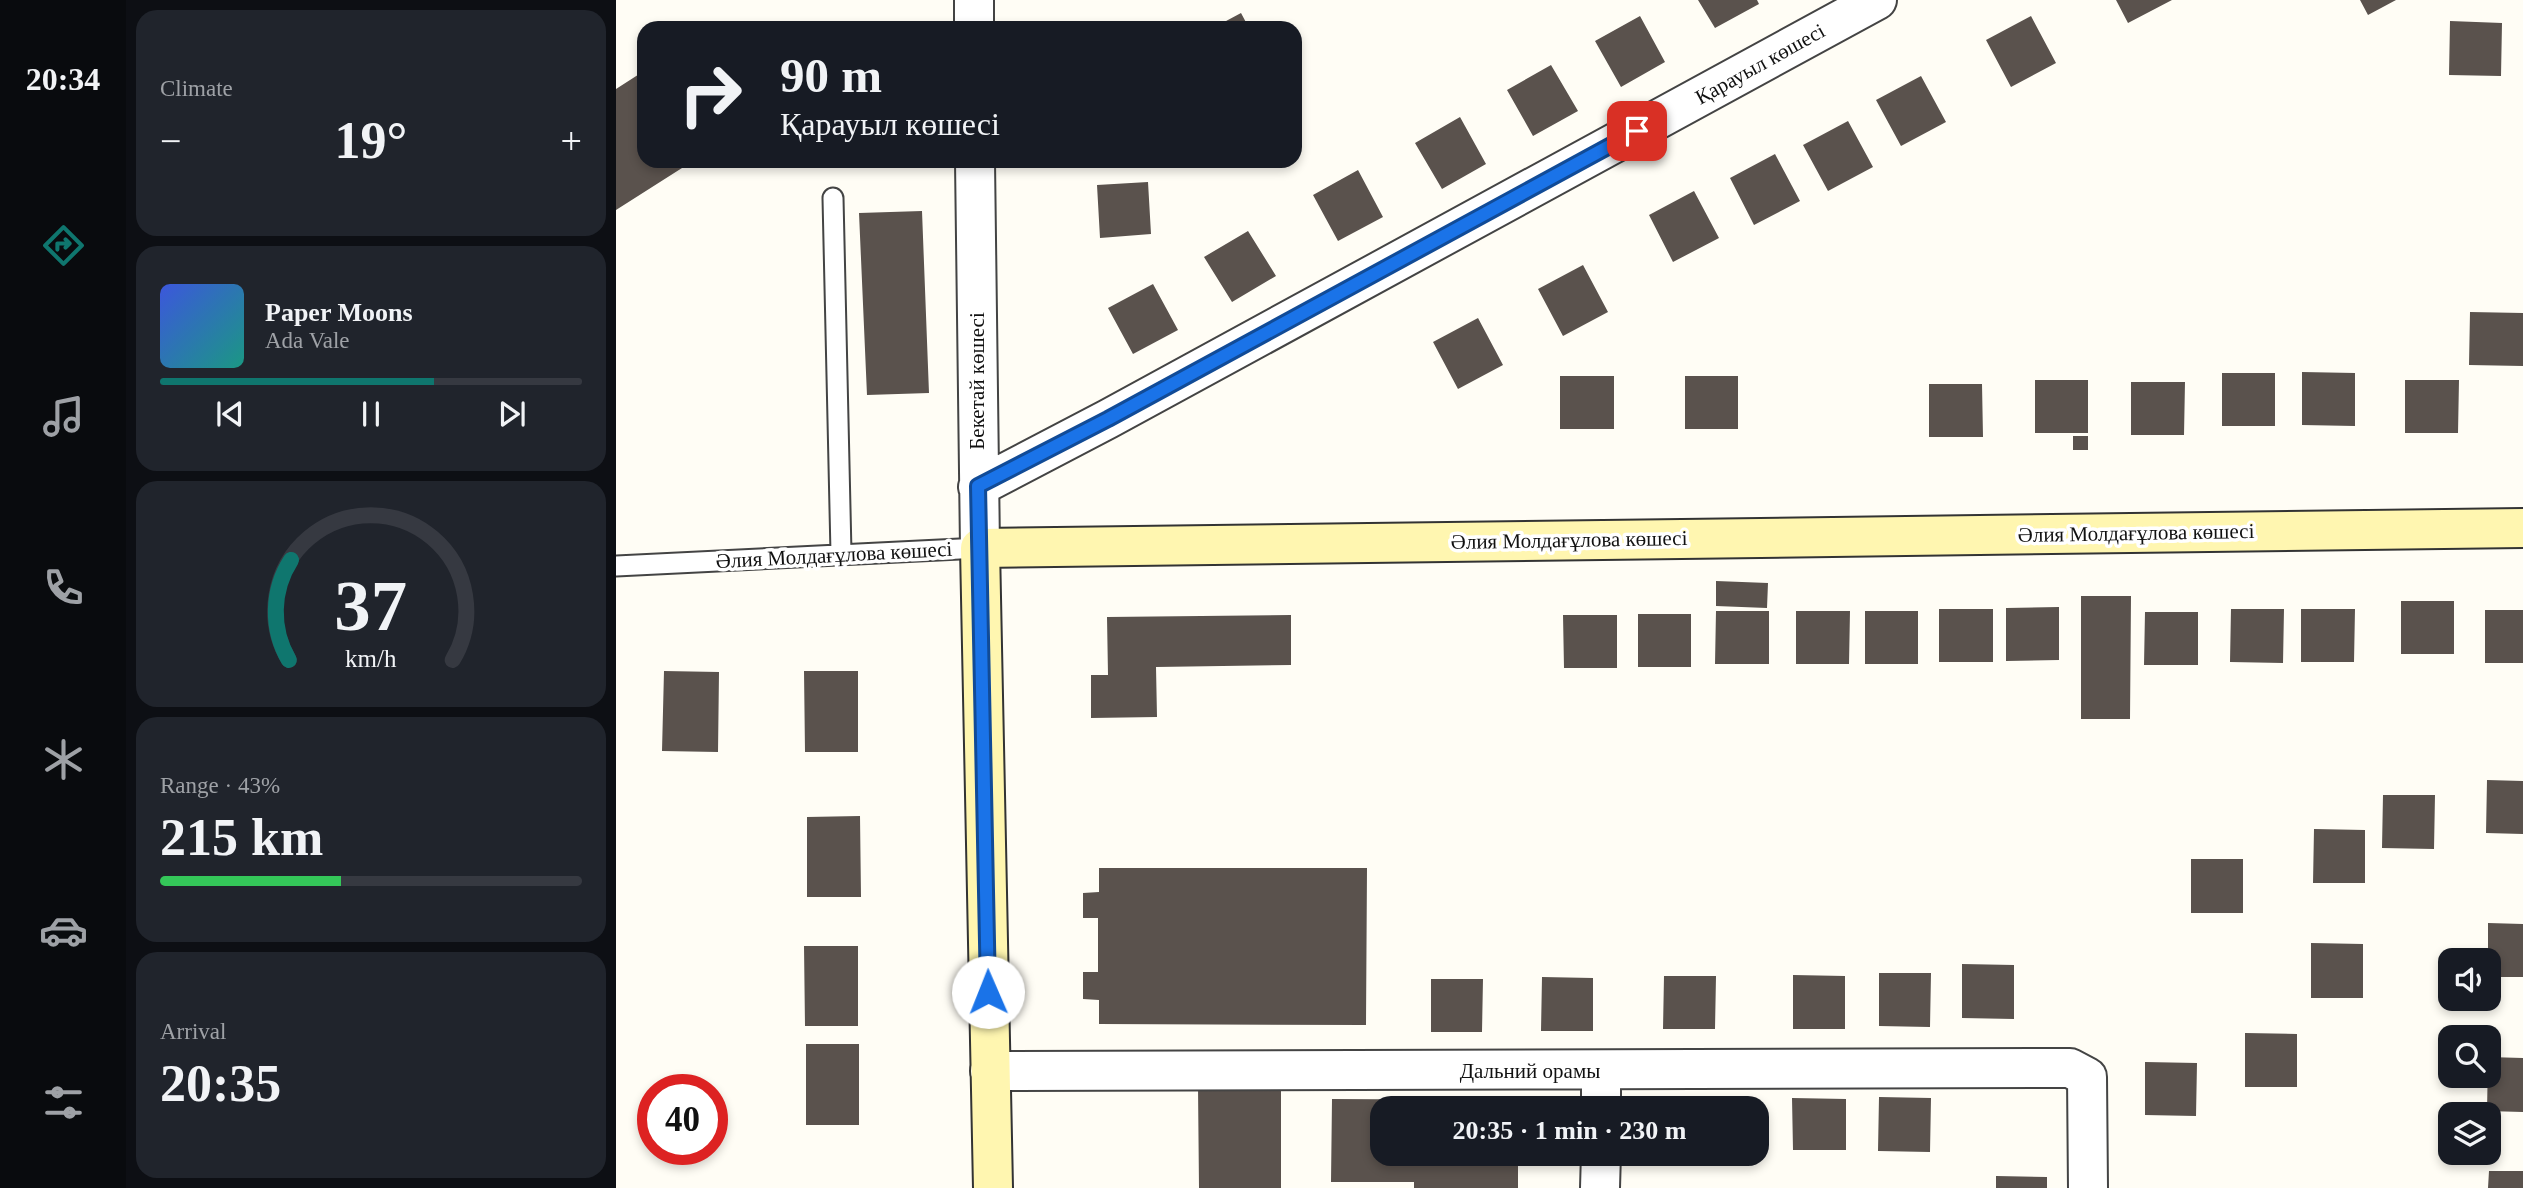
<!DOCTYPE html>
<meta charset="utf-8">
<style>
body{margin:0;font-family:"Times New Roman",serif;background:#20242c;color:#f1f3f6;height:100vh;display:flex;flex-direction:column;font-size:26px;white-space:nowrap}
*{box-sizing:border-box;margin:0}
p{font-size:23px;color:#9ea1a6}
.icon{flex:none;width:38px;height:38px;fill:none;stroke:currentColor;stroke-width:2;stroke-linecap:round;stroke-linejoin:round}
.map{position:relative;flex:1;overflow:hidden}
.panel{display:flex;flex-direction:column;gap:10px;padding:10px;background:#0d0f14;width:490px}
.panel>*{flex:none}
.guide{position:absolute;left:21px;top:21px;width:665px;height:147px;border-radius:21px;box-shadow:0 4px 10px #0003;background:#171b24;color:#f1f3f6;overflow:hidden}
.tools{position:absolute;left:1822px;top:948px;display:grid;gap:14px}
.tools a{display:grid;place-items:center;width:63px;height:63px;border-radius:14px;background:#171b24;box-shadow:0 4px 10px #0003;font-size:35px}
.speed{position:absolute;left:21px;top:1074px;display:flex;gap:14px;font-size:35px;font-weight:700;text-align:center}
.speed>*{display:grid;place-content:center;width:91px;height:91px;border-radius:50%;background:#171b24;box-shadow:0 4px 10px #0003;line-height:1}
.speed .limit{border:10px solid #d22;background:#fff;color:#111}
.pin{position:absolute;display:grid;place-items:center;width:60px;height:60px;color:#fff;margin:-30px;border-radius:14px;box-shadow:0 4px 10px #0006}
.me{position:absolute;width:77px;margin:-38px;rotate:359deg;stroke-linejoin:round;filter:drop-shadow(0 0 5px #0008)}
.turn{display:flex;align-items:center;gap:24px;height:147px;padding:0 28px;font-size:32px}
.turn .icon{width:91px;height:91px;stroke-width:2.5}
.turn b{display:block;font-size:49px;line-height:60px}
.big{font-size:52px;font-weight:700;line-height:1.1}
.panel .tile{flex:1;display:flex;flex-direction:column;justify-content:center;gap:10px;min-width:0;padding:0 24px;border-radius:21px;background:#20242c}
.panel .dial{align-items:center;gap:0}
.dial svg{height:182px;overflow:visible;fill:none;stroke:#363941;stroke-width:7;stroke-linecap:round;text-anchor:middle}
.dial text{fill:#f1f3f6;stroke:none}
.song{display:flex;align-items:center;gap:21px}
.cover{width:84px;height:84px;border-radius:10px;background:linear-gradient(135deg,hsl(230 70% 55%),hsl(170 70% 35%))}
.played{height:7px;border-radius:4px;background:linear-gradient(90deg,#0f766e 65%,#363941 65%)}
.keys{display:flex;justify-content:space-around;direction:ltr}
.heat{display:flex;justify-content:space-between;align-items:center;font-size:38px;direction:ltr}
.charge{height:10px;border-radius:5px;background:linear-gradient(90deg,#34c759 43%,#363941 0)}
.trip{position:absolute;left:754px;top:1096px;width:399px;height:70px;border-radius:21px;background:#171b24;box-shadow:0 4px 10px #0003;font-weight:700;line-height:70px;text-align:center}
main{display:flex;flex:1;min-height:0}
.dock{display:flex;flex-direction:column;width:126px;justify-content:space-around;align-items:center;background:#090b0e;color:#9ea1a6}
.dock .icon{width:49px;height:49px}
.dock .active{color:#0f766e}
.dock b{font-size:32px;color:#f1f3f6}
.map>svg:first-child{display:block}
.building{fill:#5a524d}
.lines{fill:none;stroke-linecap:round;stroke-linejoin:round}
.lane-casing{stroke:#444;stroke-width:23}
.street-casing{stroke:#444;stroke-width:42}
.secondary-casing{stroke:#333;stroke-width:42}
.lane{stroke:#fff;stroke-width:19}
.street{stroke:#fff;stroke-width:38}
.secondary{stroke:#fff6b0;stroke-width:38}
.route-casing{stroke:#114b97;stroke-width:18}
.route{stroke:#1a73e8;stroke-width:12}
.labels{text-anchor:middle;stroke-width:7;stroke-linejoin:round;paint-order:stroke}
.street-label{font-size:21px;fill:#111;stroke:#fff}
</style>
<main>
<nav class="dock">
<b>20:34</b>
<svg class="icon active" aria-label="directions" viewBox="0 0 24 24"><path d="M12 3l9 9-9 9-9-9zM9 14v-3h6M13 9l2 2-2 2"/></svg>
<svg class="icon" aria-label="music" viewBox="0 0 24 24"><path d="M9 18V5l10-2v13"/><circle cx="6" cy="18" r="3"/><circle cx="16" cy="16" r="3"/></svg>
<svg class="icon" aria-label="phone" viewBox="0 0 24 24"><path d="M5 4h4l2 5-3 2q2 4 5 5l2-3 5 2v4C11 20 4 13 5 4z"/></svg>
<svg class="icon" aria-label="climate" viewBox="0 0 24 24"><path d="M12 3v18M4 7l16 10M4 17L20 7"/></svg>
<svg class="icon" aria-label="car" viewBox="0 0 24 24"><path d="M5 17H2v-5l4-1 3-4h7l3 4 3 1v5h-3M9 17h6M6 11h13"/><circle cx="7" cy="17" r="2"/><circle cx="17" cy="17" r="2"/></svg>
<svg class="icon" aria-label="filters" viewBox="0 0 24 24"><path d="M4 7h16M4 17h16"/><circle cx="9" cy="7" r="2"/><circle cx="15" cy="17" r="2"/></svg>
</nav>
<section class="panel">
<div class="tile"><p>Climate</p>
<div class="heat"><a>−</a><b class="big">19°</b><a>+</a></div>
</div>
<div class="tile">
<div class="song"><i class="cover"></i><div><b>Paper Moons</b><p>Ada Vale</p></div></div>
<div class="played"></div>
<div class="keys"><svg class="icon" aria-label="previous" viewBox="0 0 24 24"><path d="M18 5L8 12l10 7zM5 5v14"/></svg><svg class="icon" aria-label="pause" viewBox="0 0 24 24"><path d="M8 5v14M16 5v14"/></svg><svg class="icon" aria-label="next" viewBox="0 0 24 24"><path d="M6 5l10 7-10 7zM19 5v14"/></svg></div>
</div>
<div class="tile dial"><svg viewBox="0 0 100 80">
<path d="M14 69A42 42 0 1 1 86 69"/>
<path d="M14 69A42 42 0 0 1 15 25" stroke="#0f766e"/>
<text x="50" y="56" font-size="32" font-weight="700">37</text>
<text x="50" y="72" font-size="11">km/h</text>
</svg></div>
<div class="tile"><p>Range · 43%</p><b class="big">215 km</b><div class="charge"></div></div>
<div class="tile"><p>Arrival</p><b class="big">20:35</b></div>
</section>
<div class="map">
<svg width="1907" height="1188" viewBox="0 0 1907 1188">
<rect width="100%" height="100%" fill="#fffdf5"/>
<path class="building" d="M 1082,0 L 1141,0 L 1143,4 L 1099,28 Z
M 1500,0 L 1556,0 L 1512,23 Z
M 1744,0 L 1780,0 L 1752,15 Z
M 625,13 L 633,28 L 597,28 Z
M 1024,16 L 1049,62 L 1005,87 L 979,41 Z
M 1415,16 L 1440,63 L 1395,87 L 1370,40 Z
M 1834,21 L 1886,23 L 1885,76 L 1833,75 Z
M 935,65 L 962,111 L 917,136 L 891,90 Z
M 28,71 L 28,161 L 77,161 L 0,210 L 0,89 Z
M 1305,76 L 1330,122 L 1285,146 L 1260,100 Z
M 844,117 L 870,164 L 826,189 L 799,143 Z
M 1232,121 L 1257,167 L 1212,191 L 1187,145 Z
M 1159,154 L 1184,201 L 1138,225 L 1114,178 Z
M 742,170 L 767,217 L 722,241 L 697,195 Z
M 532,182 L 535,234 L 484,238 L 481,185 Z
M 1078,191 L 1103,238 L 1057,262 L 1033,215 Z
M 306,211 L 313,393 L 251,395 L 243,213 Z
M 632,231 L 660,276 L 616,302 L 588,257 Z
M 967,265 L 992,312 L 947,336 L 922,289 Z
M 537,284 L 562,330 L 517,354 L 492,308 Z
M 1854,312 L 1907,313 L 1907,366 L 1853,365 Z
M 862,318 L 887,365 L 842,389 L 817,342 Z
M 1686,372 L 1739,373 L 1739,426 L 1686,425 Z
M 1606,373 L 1659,373 L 1659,426 L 1606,426 Z
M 944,376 L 998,376 L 998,429 L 944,429 Z
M 1069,376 L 1122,376 L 1122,429 L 1069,429 Z
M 1419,380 L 1472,380 L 1472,433 L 1419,433 Z
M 1789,380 L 1843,380 L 1842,433 L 1789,433 Z
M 1515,382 L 1569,382 L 1568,435 L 1515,435 Z
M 1313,384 L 1366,384 L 1367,437 L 1313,437 Z
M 1457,436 L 1472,436 L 1472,450 L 1457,450 Z
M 1100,581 L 1152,583 L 1151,608 L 1100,606 Z
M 1465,596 L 1515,596 L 1514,719 L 1465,719 Z
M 1785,601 L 1838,601 L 1838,654 L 1785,654 Z
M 1443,607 L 1443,660 L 1390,661 L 1390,608 Z
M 1323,609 L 1377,609 L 1377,662 L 1323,662 Z
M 1615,609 L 1668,609 L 1667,663 L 1614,662 Z
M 1685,609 L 1739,609 L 1738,662 L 1685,662 Z
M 1869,610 L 1907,610 L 1907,663 L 1869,663 Z
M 1100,611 L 1153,611 L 1153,664 L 1099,664 Z
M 1180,611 L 1234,611 L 1233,664 L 1180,664 Z
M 1249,611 L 1302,611 L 1302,664 L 1249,664 Z
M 1529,612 L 1582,612 L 1582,665 L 1528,665 Z
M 1022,614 L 1075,614 L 1075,667 L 1022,667 Z
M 675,615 L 675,665 L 540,667 L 541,717 L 475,718 L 475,675 L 492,675 L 491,617 Z
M 947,615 L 1001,615 L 1001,668 L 948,668 Z
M 48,671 L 103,672 L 102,752 L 46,751 Z
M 188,671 L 242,671 L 242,752 L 189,752 Z
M 1871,780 L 1907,781 L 1907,834 L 1870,833 Z
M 1767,795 L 1819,795 L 1818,849 L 1766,848 Z
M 244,816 L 245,897 L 191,897 L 191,817 Z
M 1698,829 L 1749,830 L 1749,883 L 1697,883 Z
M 1575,859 L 1627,859 L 1627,913 L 1575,913 Z
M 483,868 L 751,868 L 750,1025 L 483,1024 L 483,1000 L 467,999 L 467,972 L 482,972 L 482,918 L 467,918 L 467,893 L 483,892 Z
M 1872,923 L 1907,924 L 1907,977 L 1872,977 Z
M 1695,943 L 1747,944 L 1747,998 L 1695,998 Z
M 188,946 L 242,946 L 242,1026 L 189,1026 Z
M 1346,964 L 1398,965 L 1398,1019 L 1346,1018 Z
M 1263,973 L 1315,973 L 1314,1027 L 1263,1026 Z
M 1177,975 L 1229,976 L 1229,1029 L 1177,1029 Z
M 1048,976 L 1100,976 L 1099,1029 L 1047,1029 Z
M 926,977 L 977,978 L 977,1031 L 925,1031 Z
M 815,979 L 867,979 L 866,1032 L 815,1032 Z
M 1629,1033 L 1681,1034 L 1681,1087 L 1629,1087 Z
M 190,1044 L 243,1044 L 243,1125 L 190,1125 Z
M 1872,1057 L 1907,1058 L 1907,1112 L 1871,1111 Z
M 1529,1062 L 1581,1063 L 1580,1116 L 1529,1115 Z
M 582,1087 L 665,1087 L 665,1188 L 583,1188 Z
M 1263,1097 L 1315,1098 L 1314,1152 L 1262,1151 Z
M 1176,1098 L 1230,1099 L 1230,1150 L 1177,1150 Z
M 716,1099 L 902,1100 L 902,1108 L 766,1108 L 766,1153 L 902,1153 L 902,1188 L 798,1188 L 798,1182 L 715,1182 Z
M 1047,1101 L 1101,1101 L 1101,1108 L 1047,1108 Z
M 1873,1171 L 1907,1171 L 1907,1188 L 1872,1188 Z
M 1380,1176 L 1431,1177 L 1431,1188 L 1380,1188 Z"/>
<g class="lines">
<defs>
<path id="lane" d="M 217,198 L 225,553
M 0,566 L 364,548"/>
<path id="street" d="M 358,0 L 358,28
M 359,161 L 364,548
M 362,487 L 492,419 L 1261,0
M 374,1071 L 1454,1068 L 1471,1077 L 1472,1188
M 985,1108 L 985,1071
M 984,1188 L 985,1153"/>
<path id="secondary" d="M 377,1188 L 364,548 L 1907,528"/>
</defs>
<use href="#lane" class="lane-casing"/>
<use href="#street" class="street-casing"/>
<use href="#secondary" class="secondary-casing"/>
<use href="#lane" class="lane"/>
<use href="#street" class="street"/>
<use href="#secondary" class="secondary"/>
</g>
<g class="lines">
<defs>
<path id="route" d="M 372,992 L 362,486 L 492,419 L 1021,131"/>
</defs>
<use href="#route" class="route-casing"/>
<use href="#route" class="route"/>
</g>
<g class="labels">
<g class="street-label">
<text transform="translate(1144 64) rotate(-29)" y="7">Қарауыл көшесі</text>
<text transform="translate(361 381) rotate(-90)" y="7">Бекетай көшесі</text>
<text transform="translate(1520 533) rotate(-1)" y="7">Әлия Молдағұлова көшесі</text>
<text transform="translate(953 540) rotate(-1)" y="7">Әлия Молдағұлова көшесі</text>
<text transform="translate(218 555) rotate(-3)" y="7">Әлия Молдағұлова көшесі</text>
<text x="914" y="1078">Дальний орамы</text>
</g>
</g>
</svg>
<div class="tools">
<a><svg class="icon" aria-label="sound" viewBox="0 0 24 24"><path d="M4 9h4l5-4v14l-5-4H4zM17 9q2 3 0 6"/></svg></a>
<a><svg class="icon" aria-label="search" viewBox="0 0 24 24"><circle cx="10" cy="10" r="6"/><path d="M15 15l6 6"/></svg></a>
<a><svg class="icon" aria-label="layers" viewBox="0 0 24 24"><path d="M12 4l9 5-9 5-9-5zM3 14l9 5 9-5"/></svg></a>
</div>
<div class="speed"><div class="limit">40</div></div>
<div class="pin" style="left:1021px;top:131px;background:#d93025"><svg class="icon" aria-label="arrive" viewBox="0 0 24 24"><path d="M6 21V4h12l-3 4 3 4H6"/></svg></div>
<svg class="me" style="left:372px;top:992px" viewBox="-20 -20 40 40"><circle r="19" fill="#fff"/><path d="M0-13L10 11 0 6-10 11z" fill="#1a73e8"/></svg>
<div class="trip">20:35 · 1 min · 230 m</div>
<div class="guide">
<div class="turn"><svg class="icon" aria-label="right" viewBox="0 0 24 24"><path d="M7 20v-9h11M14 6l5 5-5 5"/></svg><div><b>90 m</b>Қарауыл көшесі</div></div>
</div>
</div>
</main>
